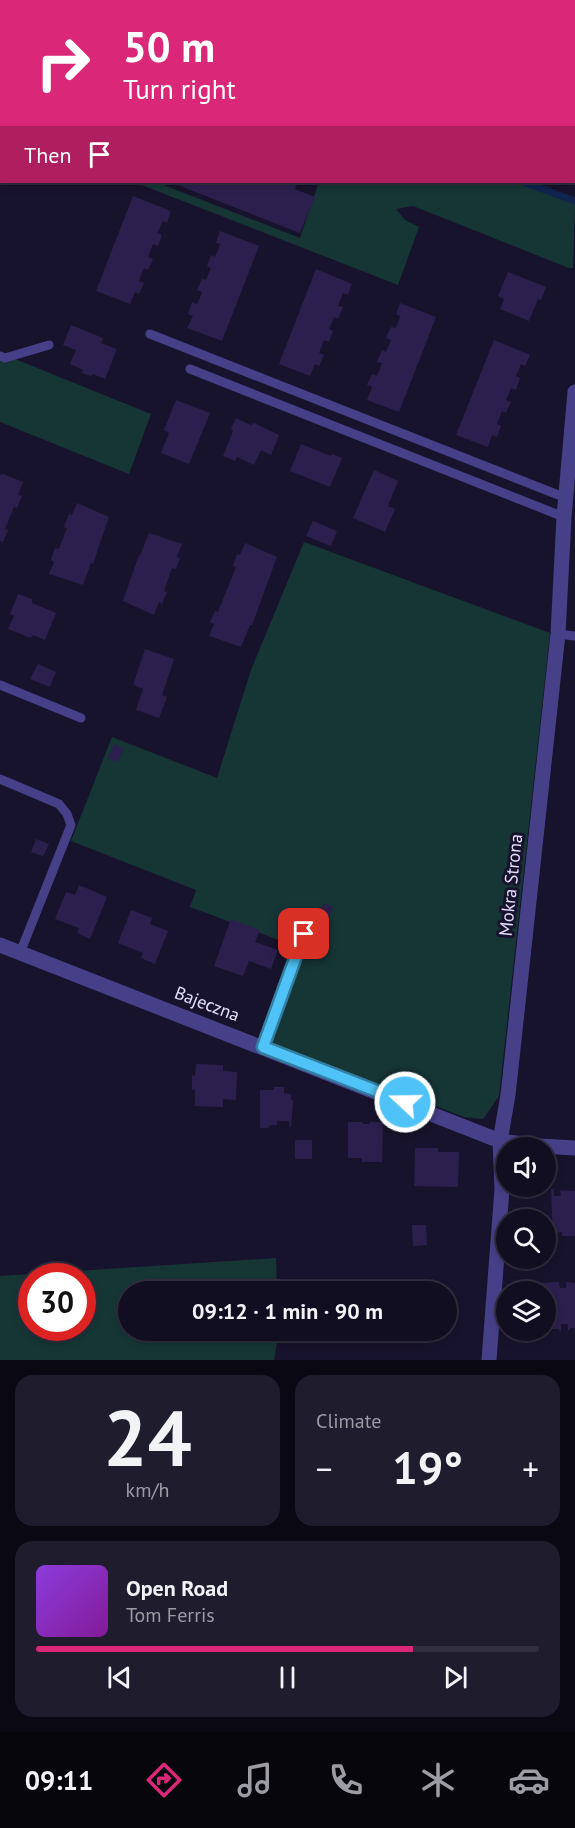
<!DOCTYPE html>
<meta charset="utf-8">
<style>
body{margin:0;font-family:"PT Sans",sans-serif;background:#1f1c2e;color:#f1f3f6;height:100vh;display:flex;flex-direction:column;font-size:22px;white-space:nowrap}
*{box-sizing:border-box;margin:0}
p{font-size:20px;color:#9c9ca5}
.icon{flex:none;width:33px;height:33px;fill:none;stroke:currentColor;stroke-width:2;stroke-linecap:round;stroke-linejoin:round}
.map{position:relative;height:1360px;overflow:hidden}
.panel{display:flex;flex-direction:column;gap:15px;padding:15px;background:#0a0812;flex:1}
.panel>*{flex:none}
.guide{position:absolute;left:0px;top:0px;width:576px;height:183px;box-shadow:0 3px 9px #0003,0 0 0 2px #312e3f;background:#db2777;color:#fff;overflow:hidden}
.fabs{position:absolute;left:496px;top:1137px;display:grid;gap:12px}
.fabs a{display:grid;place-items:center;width:60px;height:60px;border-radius:50%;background:#120e21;box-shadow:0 3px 9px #0003,0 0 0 2px #312e3f;font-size:30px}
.speed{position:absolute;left:18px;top:1263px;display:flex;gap:12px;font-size:30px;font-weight:700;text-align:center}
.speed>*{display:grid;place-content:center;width:78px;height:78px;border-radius:50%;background:#120e21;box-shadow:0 3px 9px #0003,0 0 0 2px #312e3f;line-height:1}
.speed .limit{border:9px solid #d22;background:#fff;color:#111}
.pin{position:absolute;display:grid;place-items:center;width:51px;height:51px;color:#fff;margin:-26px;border-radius:12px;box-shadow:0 3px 9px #0006}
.me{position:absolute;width:66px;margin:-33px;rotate:291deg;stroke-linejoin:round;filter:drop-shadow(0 0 4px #0008)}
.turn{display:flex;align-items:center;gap:21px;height:126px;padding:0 24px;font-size:27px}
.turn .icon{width:78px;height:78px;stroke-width:2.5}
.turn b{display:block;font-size:42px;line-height:51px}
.then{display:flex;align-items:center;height:57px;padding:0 24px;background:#0003;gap:12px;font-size:22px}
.big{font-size:45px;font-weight:600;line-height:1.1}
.panel .card{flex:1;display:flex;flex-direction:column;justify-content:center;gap:9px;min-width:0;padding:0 21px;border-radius:18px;background:#1f1c2e}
.panel .dial{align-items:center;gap:0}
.dial b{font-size:78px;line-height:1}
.song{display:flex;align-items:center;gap:18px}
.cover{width:72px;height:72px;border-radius:9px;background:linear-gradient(135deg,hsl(270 70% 55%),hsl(290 70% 35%))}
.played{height:6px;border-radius:3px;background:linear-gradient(90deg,#db2777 75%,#312e3f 75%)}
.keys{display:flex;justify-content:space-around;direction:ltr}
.heat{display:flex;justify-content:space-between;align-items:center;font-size:33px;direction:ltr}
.panel .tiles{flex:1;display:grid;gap:15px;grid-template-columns:1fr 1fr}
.card:last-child{grid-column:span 2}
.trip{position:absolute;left:118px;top:1281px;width:339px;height:60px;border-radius:30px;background:#120e21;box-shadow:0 3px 9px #0003,0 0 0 2px #312e3f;font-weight:600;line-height:60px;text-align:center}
.menu{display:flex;height:96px;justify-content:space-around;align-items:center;background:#07060d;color:#9c9ca5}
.menu .icon{width:42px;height:42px}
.menu .active{color:#db2777}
.menu b{font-size:27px;color:#f1f3f6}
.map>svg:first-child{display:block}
.green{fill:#163636;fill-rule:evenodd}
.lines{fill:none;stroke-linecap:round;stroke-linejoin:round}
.stream{stroke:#10244e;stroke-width:7}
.building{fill:#2b204d}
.path{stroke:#36bbba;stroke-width:4;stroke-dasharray:3 4.5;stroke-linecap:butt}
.service{stroke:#464089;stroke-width:9}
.minor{stroke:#464089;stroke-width:15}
.route-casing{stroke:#337fa1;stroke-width:15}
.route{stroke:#4fc3f7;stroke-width:10}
.labels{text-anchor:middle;stroke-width:6;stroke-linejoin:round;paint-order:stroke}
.street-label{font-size:18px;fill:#e4dffe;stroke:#18132c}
</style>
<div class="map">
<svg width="575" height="1360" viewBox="0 0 575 1360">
<rect width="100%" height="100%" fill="#18132c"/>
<path class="green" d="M 134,182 L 156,182 L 300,238 L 319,182 L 517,182 L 575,204 L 573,268 L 569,268 L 413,206 L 396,209 L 405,220 L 419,227 L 398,285 Z
M 0,353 L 151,414 L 129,474 L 0,422 Z
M 304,542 L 550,633 L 499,1096 L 483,1119 L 464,1117 L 272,1043 L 310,935 L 298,931 L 292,945 L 190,907 L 196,890 L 71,841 L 112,737 L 217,778 L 251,670 Z
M 276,1258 L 277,1291 L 129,1292 L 129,1330 L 279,1331 L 274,1360 L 0,1360 L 0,1276 ZM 32,1276 L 82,1276 L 82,1328 L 32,1328 Z"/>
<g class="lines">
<path class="stream" d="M 523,182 L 575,201"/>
</g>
<path class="building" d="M 170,182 L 298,182 L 295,189 L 315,197 L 300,233 Z
M 133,196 L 171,211 L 167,223 L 163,221 L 157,233 L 162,235 L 158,246 L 153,244 L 148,257 L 153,259 L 148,270 L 144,268 L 139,281 L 144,283 L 139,294 L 135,292 L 130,304 L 96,291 Z
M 220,231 L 259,246 L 222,341 L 187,328 L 193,316 L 188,314 L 192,302 L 197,304 L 200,298 L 202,292 L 197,290 L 202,279 L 206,280 L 211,268 L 207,266 L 211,255 L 215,257 L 218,250 L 220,244 L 216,243 Z
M 316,269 L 352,284 L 348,295 L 343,293 L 338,306 L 343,307 L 338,319 L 334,317 L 329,329 L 333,331 L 329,342 L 324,340 L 319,353 L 324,355 L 319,366 L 315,364 L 310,376 L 279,364 Z
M 508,272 L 546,287 L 541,300 L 538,299 L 529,321 L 500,309 L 504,299 L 498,296 Z
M 400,303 L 436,317 L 399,412 L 367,400 L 372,387 L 367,385 L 372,374 L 377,376 L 382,363 L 377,362 L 382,350 L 386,352 L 391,340 L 386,338 L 391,327 L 396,328 L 400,316 L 396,314 Z
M 71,325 L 103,338 L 101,343 L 117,349 L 105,379 L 93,374 L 91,376 L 82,373 L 83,370 L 70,364 L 76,350 L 63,345 Z
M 494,340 L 530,355 L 525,366 L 521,364 L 516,376 L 520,378 L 516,390 L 511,388 L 506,400 L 511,402 L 506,413 L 502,411 L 497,424 L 501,426 L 497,437 L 492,435 L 488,447 L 456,435 Z
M 176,400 L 210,413 L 189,464 L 161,453 L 169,433 L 164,430 Z
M 236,418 L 251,425 L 254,423 L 279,435 L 271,455 L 261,450 L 254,465 L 237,457 L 235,461 L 223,456 L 233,431 L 231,428 Z
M 301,444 L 331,456 L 332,454 L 342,458 L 330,487 L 290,471 Z
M 374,470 L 398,481 L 388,506 L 395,509 L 385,532 L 353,518 Z
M 3,474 L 23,482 L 18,495 L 22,496 L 17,508 L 14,507 L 5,529 L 8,530 L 3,542 L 0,541 L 0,475 Z
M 77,503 L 109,517 L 93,564 L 91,563 L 83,585 L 49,574 L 54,562 L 51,560 L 55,548 L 59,549 L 67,528 L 64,527 L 69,514 L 72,515 Z
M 313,521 L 337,531 L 331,546 L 306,536 Z
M 149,533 L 182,544 L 177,557 L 180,558 L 176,569 L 172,568 L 164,591 L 167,592 L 162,604 L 159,602 L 154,615 L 123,601 L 139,555 L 140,556 Z
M 245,543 L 277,557 L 252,625 L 250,625 L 241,647 L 209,636 L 214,624 L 210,622 L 215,611 L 218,612 L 236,567 L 233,566 L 237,554 L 240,555 Z
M 18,594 L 32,599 L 32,603 L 56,613 L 45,640 L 33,635 L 31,638 L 8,629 L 14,616 L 10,614 Z
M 145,649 L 174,659 L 162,695 L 167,697 L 159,718 L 136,710 L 143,689 L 133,685 Z
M 38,664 L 56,672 L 50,687 L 30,679 Z
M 114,744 L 124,749 L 118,762 L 108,758 Z
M 36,839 L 49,844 L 43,856 L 31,852 Z
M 79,885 L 107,897 L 90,939 L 77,933 L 79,928 L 55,919 L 66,892 L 75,895 Z
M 324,903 L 333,907 L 325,926 L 316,922 Z
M 131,910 L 152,918 L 150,924 L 168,931 L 155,964 L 141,958 L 143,953 L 118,943 Z
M 231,919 L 260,930 L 255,942 L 278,950 L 271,969 L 249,961 L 243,976 L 214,966 Z
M 196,1064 L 223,1065 L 223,1071 L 237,1072 L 236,1100 L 223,1099 L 223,1107 L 195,1106 L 195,1090 L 192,1089 L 192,1075 L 195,1076 Z
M 274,1087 L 284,1087 L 284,1093 L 291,1094 L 291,1100 L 293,1100 L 291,1127 L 290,1127 L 289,1121 L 277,1121 L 277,1125 L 270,1125 L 268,1128 L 260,1128 L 260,1090 L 274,1090 Z
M 348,1122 L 362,1122 L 363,1124 L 370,1124 L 370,1122 L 383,1122 L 382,1162 L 362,1162 L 362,1158 L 348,1158 Z
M 295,1140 L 312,1140 L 312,1159 L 295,1159 Z
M 415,1148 L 438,1148 L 438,1152 L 459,1152 L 458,1187 L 414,1186 Z
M 551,1189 L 554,1189 L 554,1196 L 561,1196 L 560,1190 L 575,1191 L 575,1236 L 562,1236 L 562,1232 L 555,1233 L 555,1238 L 553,1238 Z
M 412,1225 L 426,1225 L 427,1245 L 413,1246 Z
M 557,1282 L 559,1282 L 560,1288 L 566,1288 L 566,1282 L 575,1283 L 575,1328 L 570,1328 L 570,1330 L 568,1330 L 568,1324 L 561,1324 L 561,1331 L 559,1331 L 559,1329 L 546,1329 L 546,1292 L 532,1292 L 532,1283 L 534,1283 L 534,1289 L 541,1288 L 541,1283 Z"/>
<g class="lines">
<path class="path" d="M 574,133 L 575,133"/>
<path class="service" d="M 150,334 L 566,498
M 0,356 L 5,358 L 49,345
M 190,369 L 564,517
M 558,634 L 575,636
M 0,685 L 81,718
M 0,779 L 59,804 L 67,814 L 71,825 L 20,953
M 263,1047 L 304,934"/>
<path class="minor" d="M 0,945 L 500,1141 L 541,1146 L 575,1148
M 489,1360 L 502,1189 L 500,1141 L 508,1095 L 558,634 L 564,517 L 575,392"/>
</g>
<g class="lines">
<defs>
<path id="route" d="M 304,934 L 263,1047 L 405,1102"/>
</defs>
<use href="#route" class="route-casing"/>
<use href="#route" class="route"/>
</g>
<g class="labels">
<g class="street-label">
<text transform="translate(511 885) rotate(-84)" y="6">Mokra Strona</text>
<text transform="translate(207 1004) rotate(21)" y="6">Bajeczna</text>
</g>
</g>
</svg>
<div class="fabs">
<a><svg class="icon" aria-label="sound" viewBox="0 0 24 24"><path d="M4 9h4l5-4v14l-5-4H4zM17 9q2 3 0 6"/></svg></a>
<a><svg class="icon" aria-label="search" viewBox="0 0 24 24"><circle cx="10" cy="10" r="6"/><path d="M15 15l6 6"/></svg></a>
<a><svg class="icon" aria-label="layers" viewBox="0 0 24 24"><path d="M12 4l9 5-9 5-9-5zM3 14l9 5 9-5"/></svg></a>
</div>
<div class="speed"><div class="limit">30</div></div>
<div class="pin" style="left:304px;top:934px;background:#d93025"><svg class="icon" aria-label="arrive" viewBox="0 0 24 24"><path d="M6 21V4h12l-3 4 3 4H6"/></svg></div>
<svg class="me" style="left:405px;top:1102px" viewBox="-20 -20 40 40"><circle r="17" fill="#4fc3f7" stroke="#fff" stroke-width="3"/><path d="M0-11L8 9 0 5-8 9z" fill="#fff"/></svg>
<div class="trip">09:12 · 1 min · 90 m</div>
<div class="guide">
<div class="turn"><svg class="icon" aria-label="right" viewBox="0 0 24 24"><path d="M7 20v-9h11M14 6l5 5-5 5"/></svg><div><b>50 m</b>Turn right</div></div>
<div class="then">Then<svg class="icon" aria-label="arrive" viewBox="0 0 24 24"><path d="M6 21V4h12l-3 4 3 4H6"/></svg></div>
</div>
</div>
<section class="panel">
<div class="tiles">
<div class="card dial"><b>24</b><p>km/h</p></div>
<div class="card"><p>Climate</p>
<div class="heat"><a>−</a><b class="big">19°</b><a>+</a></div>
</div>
<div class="card">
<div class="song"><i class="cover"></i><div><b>Open Road</b><p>Tom Ferris</p></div></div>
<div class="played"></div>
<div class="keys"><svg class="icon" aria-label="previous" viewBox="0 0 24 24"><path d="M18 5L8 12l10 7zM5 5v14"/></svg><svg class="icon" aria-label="pause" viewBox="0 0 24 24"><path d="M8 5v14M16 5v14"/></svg><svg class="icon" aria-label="next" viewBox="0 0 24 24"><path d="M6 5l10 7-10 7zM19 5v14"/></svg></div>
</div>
</div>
</section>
<nav class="menu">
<b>09:11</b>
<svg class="icon active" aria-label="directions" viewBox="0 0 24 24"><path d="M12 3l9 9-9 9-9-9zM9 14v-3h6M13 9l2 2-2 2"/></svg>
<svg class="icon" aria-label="music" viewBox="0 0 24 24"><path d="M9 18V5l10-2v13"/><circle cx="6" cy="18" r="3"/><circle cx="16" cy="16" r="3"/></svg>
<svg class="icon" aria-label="phone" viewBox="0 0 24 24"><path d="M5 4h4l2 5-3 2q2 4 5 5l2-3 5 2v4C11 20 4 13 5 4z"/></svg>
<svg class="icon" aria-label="climate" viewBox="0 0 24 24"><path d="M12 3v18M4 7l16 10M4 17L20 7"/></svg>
<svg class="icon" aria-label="car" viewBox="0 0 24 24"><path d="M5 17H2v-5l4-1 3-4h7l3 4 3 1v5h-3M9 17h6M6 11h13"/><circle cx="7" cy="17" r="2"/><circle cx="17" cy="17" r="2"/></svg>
</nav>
